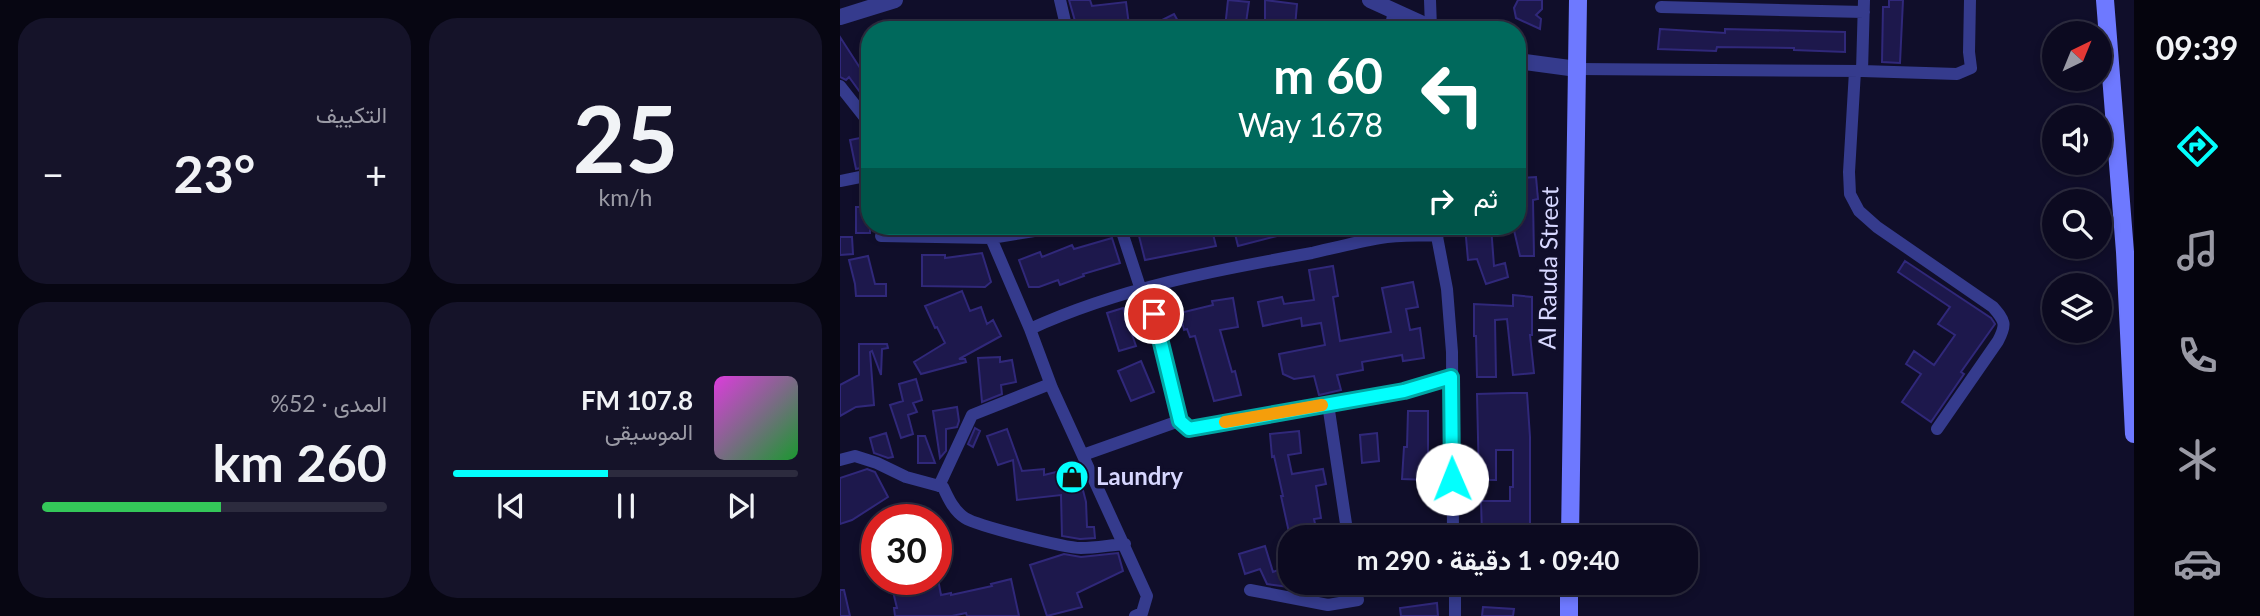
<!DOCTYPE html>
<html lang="ar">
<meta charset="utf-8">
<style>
body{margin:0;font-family:Lato,Vazirmatn,sans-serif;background:#151329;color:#f1f3f6;direction:rtl;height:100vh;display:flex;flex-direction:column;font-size:26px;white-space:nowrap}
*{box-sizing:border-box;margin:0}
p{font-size:23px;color:#9a9aa5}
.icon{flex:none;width:38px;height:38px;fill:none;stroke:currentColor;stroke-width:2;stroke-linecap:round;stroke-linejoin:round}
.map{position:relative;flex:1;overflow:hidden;direction:ltr}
.side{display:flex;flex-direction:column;gap:18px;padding:18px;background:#070612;width:840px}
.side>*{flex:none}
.hud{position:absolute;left:21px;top:21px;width:665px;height:214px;border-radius:28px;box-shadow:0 4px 10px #0003,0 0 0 2px #2c2b3e;direction:rtl;background:#00695c;color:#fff;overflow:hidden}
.needle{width:46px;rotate:43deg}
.fabs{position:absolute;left:1202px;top:21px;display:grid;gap:14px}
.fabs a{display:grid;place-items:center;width:70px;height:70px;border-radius:50%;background:#0c0a20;box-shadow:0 4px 10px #0003,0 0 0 2px #2c2b3e;font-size:35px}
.speed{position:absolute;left:21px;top:504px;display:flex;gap:14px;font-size:35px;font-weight:700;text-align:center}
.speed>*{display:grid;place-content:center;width:91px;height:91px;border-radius:50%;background:#0c0a20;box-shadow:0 4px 10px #0003,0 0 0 2px #2c2b3e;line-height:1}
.speed .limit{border:10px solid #d22;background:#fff;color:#111}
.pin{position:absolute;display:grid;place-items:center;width:60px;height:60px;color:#fff;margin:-30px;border:4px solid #fff;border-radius:50%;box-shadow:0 2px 7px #0007}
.me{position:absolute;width:77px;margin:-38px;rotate:359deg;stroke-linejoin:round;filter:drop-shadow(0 0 5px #0008)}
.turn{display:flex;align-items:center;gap:24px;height:147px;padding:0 28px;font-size:32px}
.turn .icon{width:91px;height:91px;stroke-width:2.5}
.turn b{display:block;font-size:49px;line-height:60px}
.then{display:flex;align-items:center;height:66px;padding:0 28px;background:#0003;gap:14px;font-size:26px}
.big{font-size:52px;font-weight:700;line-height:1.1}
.side .tile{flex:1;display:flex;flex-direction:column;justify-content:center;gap:10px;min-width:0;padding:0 24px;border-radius:28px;background:#151329}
.side .dial{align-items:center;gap:0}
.dial b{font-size:91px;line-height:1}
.song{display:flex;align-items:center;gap:21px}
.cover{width:84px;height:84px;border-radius:10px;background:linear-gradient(135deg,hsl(300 70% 55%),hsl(130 70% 35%))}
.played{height:7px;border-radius:4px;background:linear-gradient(90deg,#03fffd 45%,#2c2b3e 45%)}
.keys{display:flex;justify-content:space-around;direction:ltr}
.heat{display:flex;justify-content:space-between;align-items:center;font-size:38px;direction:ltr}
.charge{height:10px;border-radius:5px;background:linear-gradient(90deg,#34c759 52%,#2c2b3e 0)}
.side .tiles{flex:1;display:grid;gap:18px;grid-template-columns:repeat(2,1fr)}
.trip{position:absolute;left:438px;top:525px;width:420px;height:70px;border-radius:28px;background:#0c0a20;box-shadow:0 4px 10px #0003,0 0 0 2px #2c2b3e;font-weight:700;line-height:70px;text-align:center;direction:rtl}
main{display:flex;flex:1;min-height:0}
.dock{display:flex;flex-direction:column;width:126px;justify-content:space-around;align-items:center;background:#05040d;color:#9a9aa5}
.dock .icon{width:49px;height:49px}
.dock .selected{color:#03fffd}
.dock b{font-size:32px;color:#f1f3f6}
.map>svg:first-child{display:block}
.building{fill:#1d184c;stroke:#30287a;stroke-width:2}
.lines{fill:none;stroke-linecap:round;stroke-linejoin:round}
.minor{stroke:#353b8d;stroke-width:12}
.tertiary{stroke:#353b8d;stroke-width:16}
.secondary{stroke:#6e79ff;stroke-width:18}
.route-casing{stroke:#02a6a4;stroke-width:18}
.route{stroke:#03fffd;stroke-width:12}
.slow{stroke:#f59e0b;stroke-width:12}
.labels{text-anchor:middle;stroke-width:7;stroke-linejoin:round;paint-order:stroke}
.street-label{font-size:24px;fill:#d7d7ff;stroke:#100e2a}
.poi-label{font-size:24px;font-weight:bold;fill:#d7d7ff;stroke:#100e2a;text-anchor:start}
</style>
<main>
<nav class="dock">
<b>09:39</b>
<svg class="icon selected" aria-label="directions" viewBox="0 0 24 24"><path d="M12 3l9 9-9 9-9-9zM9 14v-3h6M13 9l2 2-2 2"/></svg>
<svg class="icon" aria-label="music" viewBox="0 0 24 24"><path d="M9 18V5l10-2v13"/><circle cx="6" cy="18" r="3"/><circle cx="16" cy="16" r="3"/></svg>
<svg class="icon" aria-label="phone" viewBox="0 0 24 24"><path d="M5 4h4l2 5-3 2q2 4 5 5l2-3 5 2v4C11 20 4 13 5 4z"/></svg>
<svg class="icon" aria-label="climate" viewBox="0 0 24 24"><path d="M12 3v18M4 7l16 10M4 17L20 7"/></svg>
<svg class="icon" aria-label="car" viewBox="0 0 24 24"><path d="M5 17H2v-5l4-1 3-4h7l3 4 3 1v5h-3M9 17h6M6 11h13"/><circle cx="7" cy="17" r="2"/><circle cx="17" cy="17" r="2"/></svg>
</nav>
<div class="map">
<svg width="1294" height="616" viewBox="0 0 1294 616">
<rect width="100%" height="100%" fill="#100e2a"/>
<path class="building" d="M 229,0 L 250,0 L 252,6 L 286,2 L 289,25 L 285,25 L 286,30 L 237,28 Z
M 388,0 L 409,2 L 405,30 L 385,28 Z
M 425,0 L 457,4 L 455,27 L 425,22 Z
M 678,0 L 702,0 L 702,9 L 696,15 L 701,19 L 700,29 L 676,18 L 674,8 Z
M 1049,0 L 1063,0 L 1060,63 L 1042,62 L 1043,7 L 1049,7 Z
M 334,14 L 343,30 L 319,30 L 316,23 Z
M 820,29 L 885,33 L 885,29 L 1005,32 L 1005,52 L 954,50 L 954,48 L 877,47 L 876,51 L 818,49 Z
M 0,37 L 22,71 L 30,66 L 30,106 L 9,77 L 6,80 L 0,77 Z
M 30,136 L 30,166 L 16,169 L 10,140 Z
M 696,177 L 698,199 L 693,200 L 694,256 L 680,256 L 673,226 L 677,226 L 677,178 Z
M 16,207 L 30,207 L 30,233 L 16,233 Z
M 345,226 L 371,226 L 376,246 L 305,260 L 299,236 Z
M 393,226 L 434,226 L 437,236 L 398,246 Z
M 452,226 L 478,226 L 479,231 L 454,235 Z
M 625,226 L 651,226 L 654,266 L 665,263 L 668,277 L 646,284 L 637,259 L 628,260 Z
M 0,237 L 12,237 L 13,254 L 0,255 Z
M 272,238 L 280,263 L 243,274 L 244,276 L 220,285 L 218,280 L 199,287 L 189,287 L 179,260 L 200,252 L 202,257 L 232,245 L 234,249 Z
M 142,253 L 151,282 L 145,287 L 82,286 L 82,255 L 105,255 L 105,258 Z
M 28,256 L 35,284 L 46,284 L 46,296 L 16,296 L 15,284 L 9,260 Z
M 1065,261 L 1151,318 L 1155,324 L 1121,372 L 1124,374 L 1091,422 L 1062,402 L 1081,374 L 1066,364 L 1074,351 L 1094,365 L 1115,335 L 1098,324 L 1110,307 L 1058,272 Z
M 493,266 L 498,296 L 493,297 L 500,341 L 551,332 L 542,288 L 573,282 L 578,307 L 566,309 L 570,330 L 580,328 L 584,358 L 563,361 L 562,355 L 522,362 L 523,370 L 497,375 L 501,390 L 479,395 L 474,376 L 454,379 L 443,374 L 439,354 L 485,345 L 481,323 L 462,326 L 461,318 L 423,326 L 418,302 L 442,297 L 444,304 L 474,300 L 469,270 Z
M 122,291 L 130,311 L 141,307 L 147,324 L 153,320 L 161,336 L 119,359 L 125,359 L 126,362 L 81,374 L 74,362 L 105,343 L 97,327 L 95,328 L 85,306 Z
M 673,295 L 692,297 L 692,335 L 690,335 L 694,373 L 673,375 L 667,319 L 655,320 L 656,377 L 637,377 L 636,336 L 634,336 L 634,304 L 673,306 Z
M 393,298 L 398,327 L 380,330 L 392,372 L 395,371 L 401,395 L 374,401 L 355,336 L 350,337 L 347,329 L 344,330 L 340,313 L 373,305 L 372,301 Z
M 283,308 L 296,346 L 279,351 L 267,313 Z
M 19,344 L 47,344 L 48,348 L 42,349 L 41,375 L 32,351 L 30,352 L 34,405 L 16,407 L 0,416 L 0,385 L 19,375 Z
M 160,357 L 160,362 L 172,360 L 176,382 L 161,385 L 162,394 L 142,402 L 138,358 Z
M 301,361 L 314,392 L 291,401 L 278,371 Z
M 76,379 L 82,400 L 73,403 L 77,412 L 68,415 L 73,434 L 61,438 L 50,405 L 63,401 L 59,384 Z
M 672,393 L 687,393 L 690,437 L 690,534 L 642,535 L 641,501 L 670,501 L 670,487 L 673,487 L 673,450 L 656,450 L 656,480 L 639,480 L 637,394 Z
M 117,407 L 119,421 L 117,427 L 106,429 L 106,451 L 100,458 L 93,411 Z
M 568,411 L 588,411 L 588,480 L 562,479 L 564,447 L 567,447 Z
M 135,428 L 140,431 L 133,447 L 128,444 Z
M 167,429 L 182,471 L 204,469 L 204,475 L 237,467 L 246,502 L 247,527 L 254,527 L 255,538 L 240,539 L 222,536 L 221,495 L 177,500 L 173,460 L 158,465 L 147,436 Z
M 459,431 L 461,453 L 448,455 L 452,474 L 483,469 L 486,484 L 476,486 L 481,518 L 474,519 L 478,537 L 450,537 L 441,496 L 443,496 L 434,456 L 432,457 L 430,434 Z
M 46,433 L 53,457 L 48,458 L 34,453 L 30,438 Z
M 537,433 L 539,461 L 522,463 L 520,435 Z
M 78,436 L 85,436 L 95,463 L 78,463 Z
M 27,469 L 35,472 L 48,497 L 12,520 L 0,524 L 0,478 Z
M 425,546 L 433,572 L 449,566 L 449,587 L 427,584 L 420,569 L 405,574 L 399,554 Z
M 278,553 L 283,571 L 237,593 L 242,607 L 207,616 L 190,565 L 224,554 L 241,557 Z
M 50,579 L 98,579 L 101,595 L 111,593 L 111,595 L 152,586 L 151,584 L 171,579 L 179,616 L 127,616 L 126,613 L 112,616 L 55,616 L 54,608 L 57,608 Z
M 0,590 L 4,590 L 10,616 L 0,616 Z
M 597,603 L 598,616 L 561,616 L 560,608 Z
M 643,607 L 674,609 L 673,616 L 642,616 Z"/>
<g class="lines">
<path class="minor" d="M 220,0 L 227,30
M 590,0 L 591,28
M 821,7 L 1024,12
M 550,30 L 554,11
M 737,69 L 1022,71 L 1024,0
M 1015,71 L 1009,172 L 1010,194 L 1019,211 L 1037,227 L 1153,307 C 1165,321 1167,324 1158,341 L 1097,429
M 1022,71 L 1117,74 L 1131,68 L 1129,52 L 1130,0
M 0,86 L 30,124
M 0,181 L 30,175
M 280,226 L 301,290
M 595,226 L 607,289 L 612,352 L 613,537
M 41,236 L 151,238 L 226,226
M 151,238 L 190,329 L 212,388 L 307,596 L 302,613 L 295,616
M 308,288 L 339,421
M 190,329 C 279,288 376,270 472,253 C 494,248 517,242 540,238 C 558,235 579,236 598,235
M 488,404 L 508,537
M 243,455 L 339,421 L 349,429 L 564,391 L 611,377
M 0,460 L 15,456 L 37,463 L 66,477 L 103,487 C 108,498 114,511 125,518 C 138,526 225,548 241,548 C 256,548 270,545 285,544
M 99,486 L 132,415 L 210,384
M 615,583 L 615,616
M 410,590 L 488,605 L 518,600 L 515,583"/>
<path class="tertiary" d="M 530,0 L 596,30
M 0,17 L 55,0
M 677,61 L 737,69"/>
<path class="secondary" d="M 1265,0 L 1285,252 L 1294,434
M 730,537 L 738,0
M 729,616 L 729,583"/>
</g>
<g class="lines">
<defs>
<path id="route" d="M 314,314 L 340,421 L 349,429 L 564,391 L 611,377 L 612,479"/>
</defs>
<use href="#route" class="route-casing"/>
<use href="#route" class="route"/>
<path class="slow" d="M 385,422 L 482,405"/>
</g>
<defs>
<symbol id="shop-disc" viewBox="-11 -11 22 22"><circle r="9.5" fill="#03fffd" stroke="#100e2a"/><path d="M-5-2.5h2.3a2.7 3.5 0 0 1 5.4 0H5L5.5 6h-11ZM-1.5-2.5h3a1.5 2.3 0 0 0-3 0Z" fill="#111"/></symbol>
</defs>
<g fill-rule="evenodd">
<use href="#shop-disc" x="213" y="458" width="38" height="38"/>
</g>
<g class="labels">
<g class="street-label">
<text transform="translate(709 268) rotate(-89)" y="8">Al Rauda Street</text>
</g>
<g class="poi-label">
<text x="256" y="485">Laundry</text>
</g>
</g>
</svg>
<div class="fabs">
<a><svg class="needle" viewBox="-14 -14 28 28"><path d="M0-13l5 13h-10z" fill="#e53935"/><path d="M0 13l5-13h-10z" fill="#9a9aa5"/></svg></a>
<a><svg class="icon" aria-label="sound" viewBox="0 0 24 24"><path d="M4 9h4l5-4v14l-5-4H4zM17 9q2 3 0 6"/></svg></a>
<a><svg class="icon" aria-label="search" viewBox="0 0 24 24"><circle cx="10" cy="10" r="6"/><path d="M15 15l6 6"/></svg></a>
<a><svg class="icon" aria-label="layers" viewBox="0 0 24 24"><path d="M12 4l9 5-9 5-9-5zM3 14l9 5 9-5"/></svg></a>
</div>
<div class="speed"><div class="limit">30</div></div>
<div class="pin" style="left:314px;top:314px;background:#d93025"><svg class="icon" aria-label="arrive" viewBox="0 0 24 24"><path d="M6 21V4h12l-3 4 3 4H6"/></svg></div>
<svg class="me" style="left:612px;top:479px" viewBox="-20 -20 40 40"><circle r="19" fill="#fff"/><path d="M0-13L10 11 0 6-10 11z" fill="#03fffd"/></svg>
<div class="trip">09:40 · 1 دقيقة · 290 m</div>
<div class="hud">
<div class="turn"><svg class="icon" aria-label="left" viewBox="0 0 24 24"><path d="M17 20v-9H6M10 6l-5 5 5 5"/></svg><div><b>60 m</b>Way 1678</div></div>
<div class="then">ثم<svg class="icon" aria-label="right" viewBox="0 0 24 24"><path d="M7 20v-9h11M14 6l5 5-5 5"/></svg></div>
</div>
</div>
<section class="side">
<div class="tiles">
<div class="tile dial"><b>25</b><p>km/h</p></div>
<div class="tile"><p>التكييف</p>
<div class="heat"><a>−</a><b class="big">23°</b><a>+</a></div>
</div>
<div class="tile">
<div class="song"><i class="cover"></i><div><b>107.8 FM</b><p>الموسيقى</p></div></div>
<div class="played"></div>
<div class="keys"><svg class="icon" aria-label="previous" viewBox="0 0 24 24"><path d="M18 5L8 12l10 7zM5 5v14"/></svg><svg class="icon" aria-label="pause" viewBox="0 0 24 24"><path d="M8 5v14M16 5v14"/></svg><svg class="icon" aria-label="next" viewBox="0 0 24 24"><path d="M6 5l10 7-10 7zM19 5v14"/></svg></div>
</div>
<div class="tile"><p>المدى · 52%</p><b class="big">260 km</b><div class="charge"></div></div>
</div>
</section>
</main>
